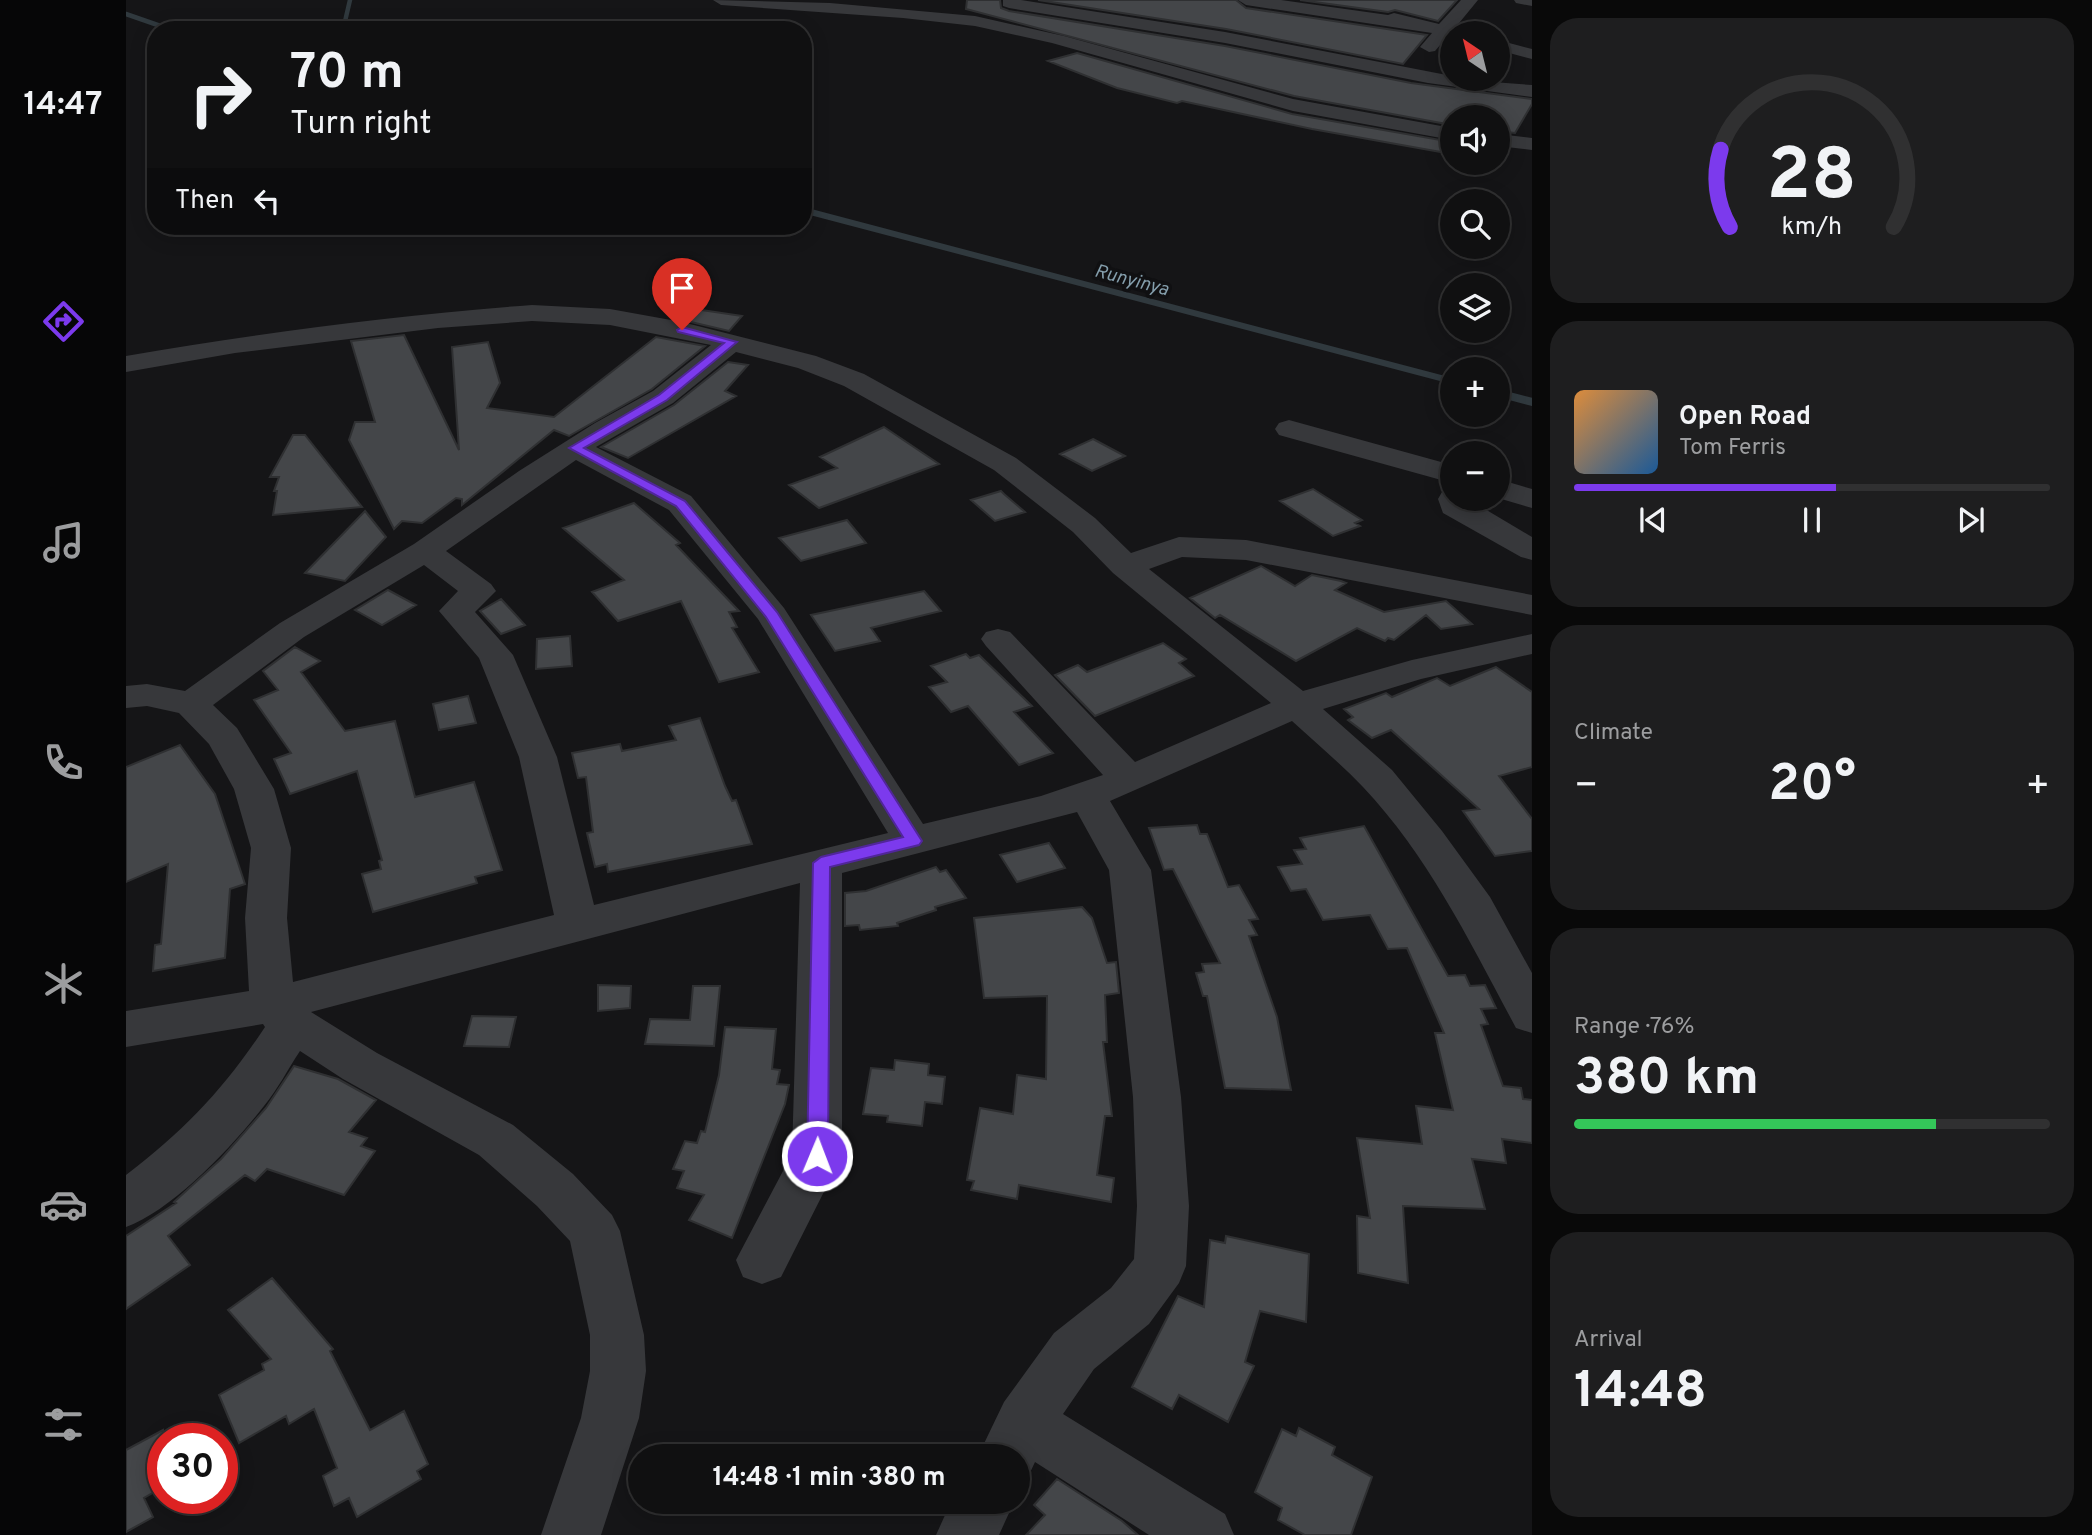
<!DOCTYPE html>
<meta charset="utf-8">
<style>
body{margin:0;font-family:Overpass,sans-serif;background:#1e1e1f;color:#f1f3f6;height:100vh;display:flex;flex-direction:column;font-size:26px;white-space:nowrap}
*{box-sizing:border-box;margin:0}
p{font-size:23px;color:#9c9d9f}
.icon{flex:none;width:38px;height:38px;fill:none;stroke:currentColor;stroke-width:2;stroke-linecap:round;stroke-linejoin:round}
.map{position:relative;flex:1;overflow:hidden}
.sheet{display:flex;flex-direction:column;gap:18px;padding:18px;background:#090909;width:560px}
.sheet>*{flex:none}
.top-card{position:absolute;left:21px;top:21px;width:665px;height:214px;border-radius:28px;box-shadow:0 4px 18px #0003,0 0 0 2px #303031;background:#101011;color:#f1f3f6;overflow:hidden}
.needle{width:46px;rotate:325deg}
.fabs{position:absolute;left:1314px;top:21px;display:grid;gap:14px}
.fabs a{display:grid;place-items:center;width:70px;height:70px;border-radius:50%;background:#101011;box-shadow:0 4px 18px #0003,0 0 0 2px #303031;font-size:35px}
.speed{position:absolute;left:21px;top:1423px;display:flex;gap:14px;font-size:35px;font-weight:700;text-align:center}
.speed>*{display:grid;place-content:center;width:91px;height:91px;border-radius:50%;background:#101011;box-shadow:0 4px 18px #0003,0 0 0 2px #303031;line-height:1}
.speed .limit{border:10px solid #d22;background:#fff;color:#111}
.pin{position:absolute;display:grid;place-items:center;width:60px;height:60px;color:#fff;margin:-72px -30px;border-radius:50% 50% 50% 0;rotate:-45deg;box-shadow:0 0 7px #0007}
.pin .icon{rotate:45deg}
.me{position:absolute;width:77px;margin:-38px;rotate:1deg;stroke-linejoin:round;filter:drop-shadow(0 0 5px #0008)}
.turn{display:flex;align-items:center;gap:24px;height:147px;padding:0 28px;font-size:32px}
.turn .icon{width:91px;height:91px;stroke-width:2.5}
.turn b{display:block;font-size:49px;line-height:60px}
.then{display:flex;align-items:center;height:66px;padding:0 28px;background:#0003;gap:14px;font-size:26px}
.big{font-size:52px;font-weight:700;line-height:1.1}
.sheet .widget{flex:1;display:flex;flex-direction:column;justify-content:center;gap:10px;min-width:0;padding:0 24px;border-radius:28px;background:#1e1e1f}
.sheet .dial{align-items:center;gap:0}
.dial svg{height:182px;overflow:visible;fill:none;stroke:#303031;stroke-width:7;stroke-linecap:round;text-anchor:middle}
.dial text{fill:#f1f3f6;stroke:none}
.song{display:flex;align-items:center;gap:21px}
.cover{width:84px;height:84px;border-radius:10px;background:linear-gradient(135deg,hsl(30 70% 55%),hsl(210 70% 35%))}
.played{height:7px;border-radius:4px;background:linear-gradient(90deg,#7c3aed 55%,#303031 55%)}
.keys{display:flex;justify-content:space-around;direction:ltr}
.heat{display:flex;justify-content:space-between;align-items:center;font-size:38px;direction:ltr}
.charge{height:10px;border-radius:5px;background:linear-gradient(90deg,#34c759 76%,#303031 0)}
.trip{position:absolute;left:502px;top:1444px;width:402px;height:70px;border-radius:35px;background:#101011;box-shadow:0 4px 18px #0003,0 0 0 2px #303031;font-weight:700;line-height:70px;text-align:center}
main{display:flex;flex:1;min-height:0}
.tab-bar{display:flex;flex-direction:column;width:126px;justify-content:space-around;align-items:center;background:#060607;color:#9c9d9f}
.tab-bar .icon{width:49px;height:49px}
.tab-bar .active{color:#7c3aed}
.tab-bar b{font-size:32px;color:#f1f3f6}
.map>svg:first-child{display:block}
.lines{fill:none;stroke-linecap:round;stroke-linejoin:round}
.stream-far2{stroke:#30393e;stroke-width:4.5}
.stream-far1{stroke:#30393e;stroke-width:6}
.stream{stroke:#30393e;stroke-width:8}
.building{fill:#444649;stroke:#2f3032;stroke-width:2}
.minor{fill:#37383b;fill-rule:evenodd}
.route{fill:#7c3aed;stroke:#51269a;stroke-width:2}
.labels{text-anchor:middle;stroke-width:7;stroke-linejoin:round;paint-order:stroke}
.far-water-label{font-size:19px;font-style:italic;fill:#849eac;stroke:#101012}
</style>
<main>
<nav class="tab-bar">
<b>14:47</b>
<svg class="icon active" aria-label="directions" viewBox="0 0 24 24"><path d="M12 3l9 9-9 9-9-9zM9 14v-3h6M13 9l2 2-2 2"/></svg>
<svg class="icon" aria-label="music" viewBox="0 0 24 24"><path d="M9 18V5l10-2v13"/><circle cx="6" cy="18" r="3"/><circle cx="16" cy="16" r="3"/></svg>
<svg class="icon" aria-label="phone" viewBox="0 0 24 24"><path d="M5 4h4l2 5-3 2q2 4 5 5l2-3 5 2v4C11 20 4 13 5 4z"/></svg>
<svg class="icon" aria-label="climate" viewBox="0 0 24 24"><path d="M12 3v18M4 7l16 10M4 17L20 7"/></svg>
<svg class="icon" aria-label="car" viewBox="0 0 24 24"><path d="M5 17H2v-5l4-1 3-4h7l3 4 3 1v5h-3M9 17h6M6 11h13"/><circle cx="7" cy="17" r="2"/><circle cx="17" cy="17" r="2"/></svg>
<svg class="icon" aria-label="filters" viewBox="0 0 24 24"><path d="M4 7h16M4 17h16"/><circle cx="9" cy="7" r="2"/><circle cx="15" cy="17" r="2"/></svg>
</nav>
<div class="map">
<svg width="1406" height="1535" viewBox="0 0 1406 1535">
<rect width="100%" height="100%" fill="#151517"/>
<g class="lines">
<path class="stream-far2" d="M 0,14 L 46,30
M 217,30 L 224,0"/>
<path class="stream-far1" d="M 677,210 L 1326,381"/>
<path class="stream" d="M 1372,393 L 1406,402"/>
</g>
<path class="building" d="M 841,0 L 874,0 L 875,8 L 883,11 L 1099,46 L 1285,83 L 1406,99 L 1406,104 L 1389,133 L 1372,131 L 1372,117 L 1326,117 L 1326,125 L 1168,96 L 840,9 Z
M 912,0 L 1110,0 L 1120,8 L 1301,35 L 1277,64 L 1100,29 Z
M 1174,0 L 1331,0 L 1312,21 L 1269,10 L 1262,12 Z
M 951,53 L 1166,114 L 1326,142 L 1326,154 L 1186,129 L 1056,101 L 1051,103 L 991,88 L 922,61 Z
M 562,308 L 616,316 L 603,331 L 548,318 Z
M 278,335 L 333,450 L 326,347 L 362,342 L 374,383 L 361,408 L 428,417 L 530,337 L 579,346 L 526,389 L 443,436 L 428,430 L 336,505 L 336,499 L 330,498 L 296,523 L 276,521 L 268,529 L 223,440 L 229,422 L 249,422 L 225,341 Z
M 602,362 L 622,365 L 599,391 L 610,396 L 502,458 L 475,447 L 548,405 Z
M 758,427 L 813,464 L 693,508 L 663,485 L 711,468 L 694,457 Z
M 167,435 L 179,435 L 236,507 L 147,515 L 151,491 L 148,491 L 153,477 L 144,477 Z
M 967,439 L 999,456 L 966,471 L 934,454 Z
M 1187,489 L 1236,520 L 1229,523 L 1234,526 L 1207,536 L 1154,501 Z
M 875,491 L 878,494 L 899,512 L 869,521 L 845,500 Z
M 508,503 L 554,543 L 550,545 L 613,611 L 603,612 L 611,627 L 606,628 L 633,672 L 593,682 L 555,601 L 492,621 L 466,592 L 498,580 L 437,528 Z
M 239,511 L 260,537 L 219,581 L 179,573 Z
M 721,520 L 740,543 L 675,561 L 653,538 Z
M 1135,566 L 1169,586 L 1186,575 L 1215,581 L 1220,583 L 1209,590 L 1258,612 L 1320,601 L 1346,624 L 1315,629 L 1300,615 L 1268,640 L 1262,638 L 1259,641 L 1231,628 L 1170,661 L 1094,615 L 1089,618 L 1064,598 Z
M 262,590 L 290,605 L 256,625 L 229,610 Z
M 798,591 L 815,611 L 745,628 L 754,641 L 709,651 L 685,615 Z
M 375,599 L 399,625 L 375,634 L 354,611 Z
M 444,636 L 446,666 L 410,669 L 411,639 Z
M 1037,643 L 1060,659 L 1053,663 L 1068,676 L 969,716 L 929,675 L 952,665 L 961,672 Z
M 169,647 L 194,661 L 175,672 L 219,731 L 269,721 L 289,797 L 348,782 L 376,870 L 349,877 L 351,883 L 247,912 L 236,874 L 255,869 L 253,861 L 256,860 L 231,771 L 164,794 L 148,759 L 165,753 L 128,700 L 152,690 L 137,671 Z
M 840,654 L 844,658 L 853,655 L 906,706 L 888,712 L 927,753 L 893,765 L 842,706 L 825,712 L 803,687 L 821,682 L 805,666 Z
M 1370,667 L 1406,692 L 1406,767 L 1373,776 L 1406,819 L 1406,851 L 1369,856 L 1337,811 L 1353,809 L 1265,730 L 1246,738 L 1222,720 L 1227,717 L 1218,709 L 1260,693 L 1266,697 L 1311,678 L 1324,686 Z
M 342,696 L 350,723 L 313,730 L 307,704 Z
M 574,718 L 599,786 L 606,801 L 610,800 L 626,844 L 482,872 L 481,864 L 469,867 L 461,833 L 467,832 L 460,777 L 452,778 L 446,753 L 494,744 L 496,751 L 550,740 L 543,726 Z
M 54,745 L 89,794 L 119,884 L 104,889 L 99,958 L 27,971 L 29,945 L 35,944 L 42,864 L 0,882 L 0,767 Z
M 1071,825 L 1074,834 L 1081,834 L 1102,887 L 1113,885 L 1132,919 L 1123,920 L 1131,935 L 1123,936 L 1151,1017 L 1165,1090 L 1099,1088 L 1081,996 L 1077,996 L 1070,973 L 1078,972 L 1076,964 L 1094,963 L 1047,869 L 1038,870 L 1023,828 Z
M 1238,826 L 1322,976 L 1339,975 L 1344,986 L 1359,985 L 1370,1008 L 1355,1009 L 1362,1024 L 1355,1025 L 1377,1086 L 1395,1088 L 1397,1099 L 1406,1100 L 1406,1143 L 1376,1139 L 1380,1163 L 1346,1159 L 1359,1209 L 1277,1206 L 1282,1283 L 1232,1273 L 1231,1216 L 1244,1218 L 1231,1138 L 1296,1144 L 1290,1106 L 1327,1110 L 1309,1033 L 1318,1033 L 1281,948 L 1262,949 L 1244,915 L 1197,920 L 1180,889 L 1165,891 L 1152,867 L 1176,864 L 1168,850 L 1180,849 L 1174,838 Z
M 923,843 L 939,868 L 891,882 L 874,855 Z
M 810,867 L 814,872 L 820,870 L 840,898 L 809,907 L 810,910 L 771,923 L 772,926 L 734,930 L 733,925 L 719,926 L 719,893 L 740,891 Z
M 956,907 L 966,918 L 981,963 L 990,962 L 993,993 L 979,995 L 981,1042 L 977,1042 L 986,1116 L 979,1116 L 971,1175 L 988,1178 L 985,1202 L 893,1185 L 891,1199 L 845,1190 L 848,1181 L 841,1180 L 854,1108 L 887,1114 L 891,1075 L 920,1079 L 921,996 L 858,998 L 848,918 Z
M 472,985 L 505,986 L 504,1008 L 472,1011 Z
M 567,986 L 594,986 L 588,1046 L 519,1044 L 524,1019 L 564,1020 Z
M 346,1016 L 390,1017 L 383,1047 L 338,1046 Z
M 599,1027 L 650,1029 L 646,1069 L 654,1070 L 651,1084 L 663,1085 L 659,1104 L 606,1238 L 563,1220 L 578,1195 L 551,1188 L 558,1171 L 547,1169 L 559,1141 L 571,1143 L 575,1131 L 579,1132 L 593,1075 Z
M 769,1060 L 803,1064 L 802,1075 L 819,1077 L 816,1104 L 799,1102 L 796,1126 L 761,1122 L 762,1116 L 737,1114 L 745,1068 L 768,1070 Z
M 168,1066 L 212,1079 L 250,1100 L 223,1132 L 241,1138 L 235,1146 L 249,1151 L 218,1195 L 141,1169 L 129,1181 L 119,1175 L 42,1236 L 64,1265 L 0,1309 L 0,1236 L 50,1203 L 48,1202 L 95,1159 L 140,1108 Z
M 1100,1236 L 1183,1254 L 1180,1322 L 1134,1311 L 1119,1362 L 1128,1366 L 1102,1422 L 1053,1395 L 1046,1409 L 1006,1387 L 1052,1296 L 1078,1307 L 1084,1240 L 1099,1243 Z
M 146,1278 L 207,1349 L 204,1351 L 244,1430 L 278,1411 L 302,1464 L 291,1471 L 295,1479 L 231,1517 L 223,1498 L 208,1506 L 197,1476 L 211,1468 L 188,1409 L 163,1424 L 160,1416 L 113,1443 L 93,1395 L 138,1370 L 136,1364 L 145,1359 L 102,1310 Z
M 1173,1428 L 1209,1447 L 1206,1455 L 1246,1477 L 1225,1535 L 1179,1535 L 1152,1520 L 1156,1508 L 1129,1492 L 1156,1429 L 1170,1436 Z
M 37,1430 L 37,1487 L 18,1498 L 27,1517 L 0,1532 L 0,1450 Z
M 931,1479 L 996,1521 L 1012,1535 L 900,1535 L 919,1515 L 908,1505 Z"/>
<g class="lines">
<path class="minor" d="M 587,0 L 704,3 L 849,16 L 938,36 L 1167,99 L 1326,128 L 1326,140 L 1167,111 L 926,43 L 849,26 L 777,18 L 595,5 Z
M 877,0 L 895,0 L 1099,32 L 1326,76 L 1326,79 L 1406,85 L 1406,97 L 1302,83 L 1099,43 L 883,8 L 877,6 Z
M 1112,0 L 1155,0 L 1262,15 L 1268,13 L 1313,24 L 1335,0 L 1352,0 L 1329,28 L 1335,33 L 1326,33 L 1326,38 L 1321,37 L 1309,51 L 1303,52 L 1294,47 L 1306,33 L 1120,5 Z
M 1388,0 L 1406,0 L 1406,6 L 1390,3 Z
M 1372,40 L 1406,49 L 1406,59 L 1372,50 Z
M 1372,134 L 1406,138 L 1406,150 L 1372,146 Z
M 406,305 L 484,309 L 556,322 L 690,356 L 738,374 L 890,458 L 969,518 L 1005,553 L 1053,537 L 1120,540 L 1406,595 L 1406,615 L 1120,560 L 1056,557 L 1023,569 L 1177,691 L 1286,660 L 1406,634 L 1406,654 L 1295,679 L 1197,709 L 1266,770 L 1316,831 L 1364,897 L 1406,973 L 1406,1033 L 1390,1028 C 1345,944 1303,857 1237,787 C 1215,764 1190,743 1166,721 L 984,801 L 1025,870 L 1055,1097 L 1063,1206 L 1060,1266 L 1053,1283 L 1023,1324 L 968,1369 L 937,1414 L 1099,1514 L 1108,1535 L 1023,1535 L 909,1462 L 902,1477 L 892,1480 L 892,1456 L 852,1456 L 878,1402 L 928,1333 L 985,1288 L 1008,1259 L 1011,1206 L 1007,1097 L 983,870 L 951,812 L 716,873 L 716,1156 L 655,1277 L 636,1284 L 617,1277 L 610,1260 L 666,1154 L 674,883 L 185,1012 L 251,1053 L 387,1125 L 447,1174 L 486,1215 L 494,1231 L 518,1335 L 520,1371 L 513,1418 L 475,1535 L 415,1535 L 455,1418 L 464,1371 L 464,1335 L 444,1241 L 411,1206 L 353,1155 L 217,1079 L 174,1051 C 162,1069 152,1089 138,1106 C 108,1145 46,1211 0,1227 L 0,1175 C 59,1130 98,1089 139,1027 L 137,1024 L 0,1047 L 0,1011 L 123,991 L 119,918 L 125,848 L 108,789 L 83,744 L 53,713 L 21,706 L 0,708 L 0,686 L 21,684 L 59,691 L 154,623 L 288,544 L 393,471 L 469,423 L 527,391 L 585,345 L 484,325 L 406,321 L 312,328 L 109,353 L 0,372 L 0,356 C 135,333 270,315 406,305 ZM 610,352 L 672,368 L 718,386 L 868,470 L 947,532 L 987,573 L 1145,703 L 1009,762 L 884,632 L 872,629 L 860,632 L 855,639 L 860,646 L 977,775 L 915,796 L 797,824 L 658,608 L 565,496 L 470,447 L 547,403 ZM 450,460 L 543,510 L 632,619 L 762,833 L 468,905 L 431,757 L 387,655 L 349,612 L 370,591 L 365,584 L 320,551 ZM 298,565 L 332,591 L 313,611 L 353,658 L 393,757 L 428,915 L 167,982 L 161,918 L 165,848 L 148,789 L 111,728 L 87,705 L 178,637 Z
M 1163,420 L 1326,465 L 1326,483 L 1153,435 L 1149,429 L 1153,423 Z
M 1372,479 L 1406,489 L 1406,508 L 1372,498 Z
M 1326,490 L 1326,499 L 1342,499 L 1406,537 L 1406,560 L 1395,557 L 1317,513 L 1312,499 L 1316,492 Z
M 825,1502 L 888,1502 L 873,1535 L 810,1535 Z"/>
</g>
<path class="route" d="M 556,327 L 611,342 L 541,400 L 458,448 L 559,501 L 651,612 L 796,841 L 793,845 L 704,867 L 702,1156 L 699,1162 L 691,1164 L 684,1162 L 681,1156 L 687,863 L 695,857 L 777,837 L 640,617 L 550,506 L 443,448 L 533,395 L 598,343 L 552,332 L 551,330 Z"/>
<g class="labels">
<g class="far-water-label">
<text transform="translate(1006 279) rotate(15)" y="7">Runyinya</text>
</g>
</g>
</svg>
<div class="fabs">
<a><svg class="needle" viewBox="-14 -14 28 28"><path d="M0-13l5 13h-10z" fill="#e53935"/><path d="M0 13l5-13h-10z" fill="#9c9d9f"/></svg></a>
<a><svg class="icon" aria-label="sound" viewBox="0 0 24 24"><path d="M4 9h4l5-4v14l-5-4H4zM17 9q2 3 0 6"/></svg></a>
<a><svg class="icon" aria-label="search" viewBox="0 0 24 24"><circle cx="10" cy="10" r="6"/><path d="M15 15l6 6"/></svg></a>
<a><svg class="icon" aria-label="layers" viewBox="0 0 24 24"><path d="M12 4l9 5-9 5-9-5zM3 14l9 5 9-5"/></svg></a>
<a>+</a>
<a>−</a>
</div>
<div class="speed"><div class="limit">30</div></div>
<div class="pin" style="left:556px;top:330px;background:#d93025"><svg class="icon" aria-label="arrive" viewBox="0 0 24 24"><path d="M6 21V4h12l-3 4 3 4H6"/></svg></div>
<svg class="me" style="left:691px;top:1156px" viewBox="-20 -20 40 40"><circle r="17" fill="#7c3aed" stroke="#fff" stroke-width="3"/><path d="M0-11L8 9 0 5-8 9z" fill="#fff"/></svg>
<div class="trip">14:48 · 1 min · 380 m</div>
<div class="top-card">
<div class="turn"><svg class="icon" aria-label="right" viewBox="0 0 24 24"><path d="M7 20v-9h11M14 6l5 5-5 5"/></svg><div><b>70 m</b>Turn right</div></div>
<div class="then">Then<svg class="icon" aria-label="left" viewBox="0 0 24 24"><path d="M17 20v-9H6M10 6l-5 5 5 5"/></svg></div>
</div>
</div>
<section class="sheet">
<div class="widget dial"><svg viewBox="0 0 100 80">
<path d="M14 69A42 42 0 1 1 86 69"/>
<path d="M14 69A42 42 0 0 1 10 35" stroke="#7c3aed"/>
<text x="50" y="56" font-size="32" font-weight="700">28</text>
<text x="50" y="72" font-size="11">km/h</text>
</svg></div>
<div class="widget">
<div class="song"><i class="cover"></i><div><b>Open Road</b><p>Tom Ferris</p></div></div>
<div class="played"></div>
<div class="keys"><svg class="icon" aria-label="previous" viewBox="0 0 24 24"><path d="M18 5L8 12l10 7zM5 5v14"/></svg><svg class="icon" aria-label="pause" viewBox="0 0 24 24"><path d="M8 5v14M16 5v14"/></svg><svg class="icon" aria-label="next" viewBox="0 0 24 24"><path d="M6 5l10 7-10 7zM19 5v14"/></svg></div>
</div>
<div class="widget"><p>Climate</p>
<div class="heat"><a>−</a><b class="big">20°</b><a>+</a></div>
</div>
<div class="widget"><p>Range · 76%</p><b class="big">380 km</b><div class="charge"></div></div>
<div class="widget"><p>Arrival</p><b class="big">14:48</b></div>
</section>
</main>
